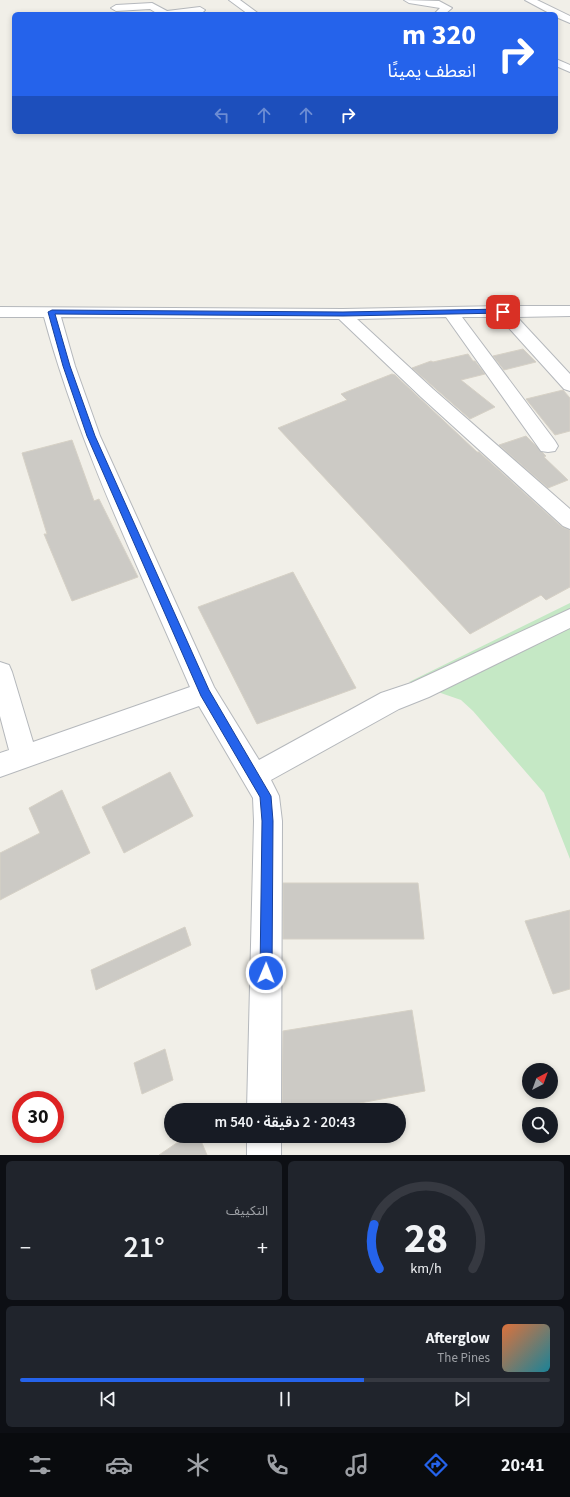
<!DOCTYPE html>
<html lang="ar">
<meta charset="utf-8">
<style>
body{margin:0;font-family:"Source Sans 3","Noto Sans Arabic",sans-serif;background:#20242c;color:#f1f3f6;direction:rtl;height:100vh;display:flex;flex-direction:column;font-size:15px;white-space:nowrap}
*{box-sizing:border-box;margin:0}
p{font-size:13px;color:#9ea1a6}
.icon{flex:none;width:22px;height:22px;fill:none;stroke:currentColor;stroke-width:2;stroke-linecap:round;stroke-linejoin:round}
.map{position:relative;height:1155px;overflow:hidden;direction:ltr}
.drawer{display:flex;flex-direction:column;gap:6px;padding:6px;background:#0d0f14;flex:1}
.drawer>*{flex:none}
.hud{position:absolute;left:12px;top:12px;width:546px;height:122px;border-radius:6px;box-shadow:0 2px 6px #0003;direction:rtl;background:#2563eb;color:#fff;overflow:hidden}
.needle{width:26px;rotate:41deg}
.controls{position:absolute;left:522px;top:1063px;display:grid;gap:8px}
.controls a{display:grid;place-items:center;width:36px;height:36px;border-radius:50%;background:#171b24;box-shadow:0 2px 6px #0003;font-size:20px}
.speed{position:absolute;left:12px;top:1091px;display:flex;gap:8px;font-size:20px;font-weight:700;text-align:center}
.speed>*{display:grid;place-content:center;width:52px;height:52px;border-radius:50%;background:#171b24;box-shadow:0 2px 6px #0003;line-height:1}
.speed .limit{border:6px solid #d22;background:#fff;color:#111}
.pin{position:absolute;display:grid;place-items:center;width:34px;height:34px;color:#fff;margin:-17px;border-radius:8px;box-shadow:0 2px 6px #0006}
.me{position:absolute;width:44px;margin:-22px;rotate:1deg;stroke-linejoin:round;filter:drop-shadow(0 0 3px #0008)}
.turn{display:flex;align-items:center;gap:14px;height:84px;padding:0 16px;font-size:18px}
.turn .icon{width:52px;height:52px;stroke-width:2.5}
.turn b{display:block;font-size:28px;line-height:34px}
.lanes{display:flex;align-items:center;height:38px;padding:0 16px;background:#0003;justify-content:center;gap:20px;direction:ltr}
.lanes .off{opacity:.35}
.big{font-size:30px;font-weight:600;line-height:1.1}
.drawer .widget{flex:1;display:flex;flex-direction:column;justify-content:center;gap:6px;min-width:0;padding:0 14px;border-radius:6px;background:#20242c}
.drawer .dial{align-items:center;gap:0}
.dial svg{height:104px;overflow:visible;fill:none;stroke:#363941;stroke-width:7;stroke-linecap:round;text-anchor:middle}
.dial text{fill:#f1f3f6;stroke:none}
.song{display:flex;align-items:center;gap:12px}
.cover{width:48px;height:48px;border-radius:6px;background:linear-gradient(135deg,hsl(20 70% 55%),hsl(190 70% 35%))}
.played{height:4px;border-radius:2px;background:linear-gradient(90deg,#2563eb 65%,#363941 65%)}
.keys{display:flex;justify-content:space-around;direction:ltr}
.heat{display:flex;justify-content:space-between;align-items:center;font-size:22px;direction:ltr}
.drawer .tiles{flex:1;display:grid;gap:6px;grid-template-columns:1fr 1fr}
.widget:last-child{grid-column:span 2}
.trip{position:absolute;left:164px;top:1103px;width:242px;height:40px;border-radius:20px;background:#171b24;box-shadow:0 2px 6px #0003;font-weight:600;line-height:40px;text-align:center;direction:rtl}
.tabs{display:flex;height:64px;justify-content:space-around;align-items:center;background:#090b0e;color:#9ea1a6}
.tabs .icon{width:28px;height:28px}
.tabs .on{color:#2563eb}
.tabs b{font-size:18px;color:#f1f3f6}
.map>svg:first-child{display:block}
.green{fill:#c5e8c5}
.building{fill:#cccac5;stroke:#d6d1c6}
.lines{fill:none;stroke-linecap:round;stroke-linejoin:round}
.minor-casing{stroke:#b5b8bc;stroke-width:2}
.minor{fill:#fff;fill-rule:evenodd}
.route{fill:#2563eb;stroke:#184099}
</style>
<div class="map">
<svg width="570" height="1155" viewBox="0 0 570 1155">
<rect width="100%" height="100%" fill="#f1efe8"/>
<path class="green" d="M 570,603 L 570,859 L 544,793 L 473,711 L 461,700 L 409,682 Z"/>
<path class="building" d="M 523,349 L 536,362 L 504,370 L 493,356 Z
M 468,354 L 473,361 L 475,361 L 485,374 L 461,380 L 495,407 L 470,419 L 412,368 L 431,361 L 433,362 Z
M 392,374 L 395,375 L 477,452 L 479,452 L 562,527 L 570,530 L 570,587 L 546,600 L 541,595 L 470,634 L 278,428 L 347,400 L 341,394 Z
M 563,390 L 570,398 L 570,431 L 555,435 L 526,399 Z
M 526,436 L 546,456 L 544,457 L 568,480 L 548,488 L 499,445 Z
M 72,440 L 94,501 L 99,499 L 138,577 L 72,601 L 44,534 L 47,534 L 22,453 Z
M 293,572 L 356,688 L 257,724 L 198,607 Z
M 170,772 L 193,816 L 124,853 L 102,807 Z
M 62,790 L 90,853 L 0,900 L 0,853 L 40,833 L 29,808 Z
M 283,883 L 418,883 L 424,939 L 283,939 Z
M 570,910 L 570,989 L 553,994 L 525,921 Z
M 185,927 L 191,945 L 96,990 L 91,970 Z
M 412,1010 L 425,1091 L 322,1110 L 282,1110 L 283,1031 Z
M 165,1049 L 173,1080 L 142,1094 L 134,1063 Z
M 187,1136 L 199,1136 L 207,1155 L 159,1155 Z"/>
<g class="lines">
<defs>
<path id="minor" d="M 229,0 L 240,0 L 259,14 L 248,14 Z
M 404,0 L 439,1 L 452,8 L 445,14 L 434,14 L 440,8 L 409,3 Z
M 525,0 L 537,0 L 570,16 L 570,23 L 556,17 L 556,14 L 551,14 Z
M 152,3 L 167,11 L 200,7 L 205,10 L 203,12 L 158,14 L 150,9 L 116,11 L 111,8 L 116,5 Z
M 556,59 L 570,65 L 570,72 L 556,66 Z
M 503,306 L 570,306 L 570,316 L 517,317 L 570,374 L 570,391 L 564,389 L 499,317 L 462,317 L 555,441 L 558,446 L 555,451 L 548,452 L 541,451 L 446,317 L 357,319 L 433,389 L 570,509 L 570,529 L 563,526 L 421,397 L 339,319 L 61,317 L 75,366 L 100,436 L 214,687 L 259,760 L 381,693 L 411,683 L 570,609 L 570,628 L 429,697 L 399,709 L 271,780 L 279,796 L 282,821 L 281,1110 L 247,1110 L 254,821 L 253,798 L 199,706 L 0,777 L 0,753 L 9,750 L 0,716 L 0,662 L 9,665 L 12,672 L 33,742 L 190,687 C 138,566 79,446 44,317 L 0,317 L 0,307 L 343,309 Z
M 247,1136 L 281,1136 L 281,1155 L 247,1155 Z"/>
</defs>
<use href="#minor" class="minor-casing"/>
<use href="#minor" class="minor"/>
</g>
<path class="route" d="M 503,309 L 506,312 L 505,313 L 343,316 L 55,314 L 70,366 L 95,436 L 209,690 L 271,796 L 273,821 L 272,973 L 270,978 L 266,980 L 261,978 L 260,973 L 262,821 L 260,797 L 201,696 L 87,436 L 63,366 L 48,312 L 52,310 L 343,312 Z"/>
</svg>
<div class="controls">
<a><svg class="needle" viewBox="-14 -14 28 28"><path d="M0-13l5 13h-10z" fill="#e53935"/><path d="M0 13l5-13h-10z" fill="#9ea1a6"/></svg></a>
<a><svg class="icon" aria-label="search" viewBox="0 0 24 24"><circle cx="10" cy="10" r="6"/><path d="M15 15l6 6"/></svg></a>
</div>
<div class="speed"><div class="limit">30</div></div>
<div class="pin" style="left:503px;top:312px;background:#d93025"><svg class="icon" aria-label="arrive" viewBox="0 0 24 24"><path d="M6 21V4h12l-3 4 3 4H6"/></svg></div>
<svg class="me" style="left:266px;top:973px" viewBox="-20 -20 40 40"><circle r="17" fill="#2563eb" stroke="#fff" stroke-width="3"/><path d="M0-11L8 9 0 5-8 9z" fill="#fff"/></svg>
<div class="trip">20:43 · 2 دقيقة · 540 m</div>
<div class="hud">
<div class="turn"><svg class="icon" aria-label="right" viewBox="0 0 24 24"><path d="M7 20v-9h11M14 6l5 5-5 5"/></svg><div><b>320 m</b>انعطف يمينًا</div></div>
<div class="lanes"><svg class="icon off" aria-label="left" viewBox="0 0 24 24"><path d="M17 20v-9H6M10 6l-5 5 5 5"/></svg><svg class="icon off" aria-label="ahead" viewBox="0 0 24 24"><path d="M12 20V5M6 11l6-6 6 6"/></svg><svg class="icon off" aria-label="ahead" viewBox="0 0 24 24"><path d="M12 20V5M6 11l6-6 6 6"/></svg><svg class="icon" aria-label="right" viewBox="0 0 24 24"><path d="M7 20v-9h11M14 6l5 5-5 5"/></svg></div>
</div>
</div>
<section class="drawer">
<div class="tiles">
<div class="widget dial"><svg viewBox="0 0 100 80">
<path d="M14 69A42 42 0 1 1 86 69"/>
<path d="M14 69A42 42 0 0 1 10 35" stroke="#2563eb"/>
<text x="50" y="56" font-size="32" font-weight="700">28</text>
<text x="50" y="72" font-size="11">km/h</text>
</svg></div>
<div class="widget"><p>التكييف</p>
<div class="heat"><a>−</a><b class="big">21°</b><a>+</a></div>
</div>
<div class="widget">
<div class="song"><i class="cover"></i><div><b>Afterglow</b><p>The Pines</p></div></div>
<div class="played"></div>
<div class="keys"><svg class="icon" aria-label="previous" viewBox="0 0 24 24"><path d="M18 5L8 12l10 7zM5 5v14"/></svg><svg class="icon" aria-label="pause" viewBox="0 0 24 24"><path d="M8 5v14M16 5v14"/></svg><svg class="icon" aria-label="next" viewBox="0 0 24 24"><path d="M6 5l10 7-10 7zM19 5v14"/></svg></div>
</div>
</div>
</section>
<nav class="tabs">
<b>20:41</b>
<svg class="icon on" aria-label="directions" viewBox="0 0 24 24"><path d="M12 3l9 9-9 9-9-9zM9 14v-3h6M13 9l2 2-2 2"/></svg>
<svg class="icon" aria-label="music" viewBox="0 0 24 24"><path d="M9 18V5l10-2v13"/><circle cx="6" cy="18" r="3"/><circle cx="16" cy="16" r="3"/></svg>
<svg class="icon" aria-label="phone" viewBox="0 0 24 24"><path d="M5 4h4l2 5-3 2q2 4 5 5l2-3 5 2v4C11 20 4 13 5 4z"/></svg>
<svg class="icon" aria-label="climate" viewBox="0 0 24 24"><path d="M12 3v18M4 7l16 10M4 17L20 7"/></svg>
<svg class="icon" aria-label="car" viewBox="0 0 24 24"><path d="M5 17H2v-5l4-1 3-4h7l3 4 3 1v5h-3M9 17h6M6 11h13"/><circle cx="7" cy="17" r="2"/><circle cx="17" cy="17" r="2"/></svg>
<svg class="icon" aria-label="filters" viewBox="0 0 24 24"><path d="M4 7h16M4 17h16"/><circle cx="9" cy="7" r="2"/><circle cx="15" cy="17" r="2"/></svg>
</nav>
